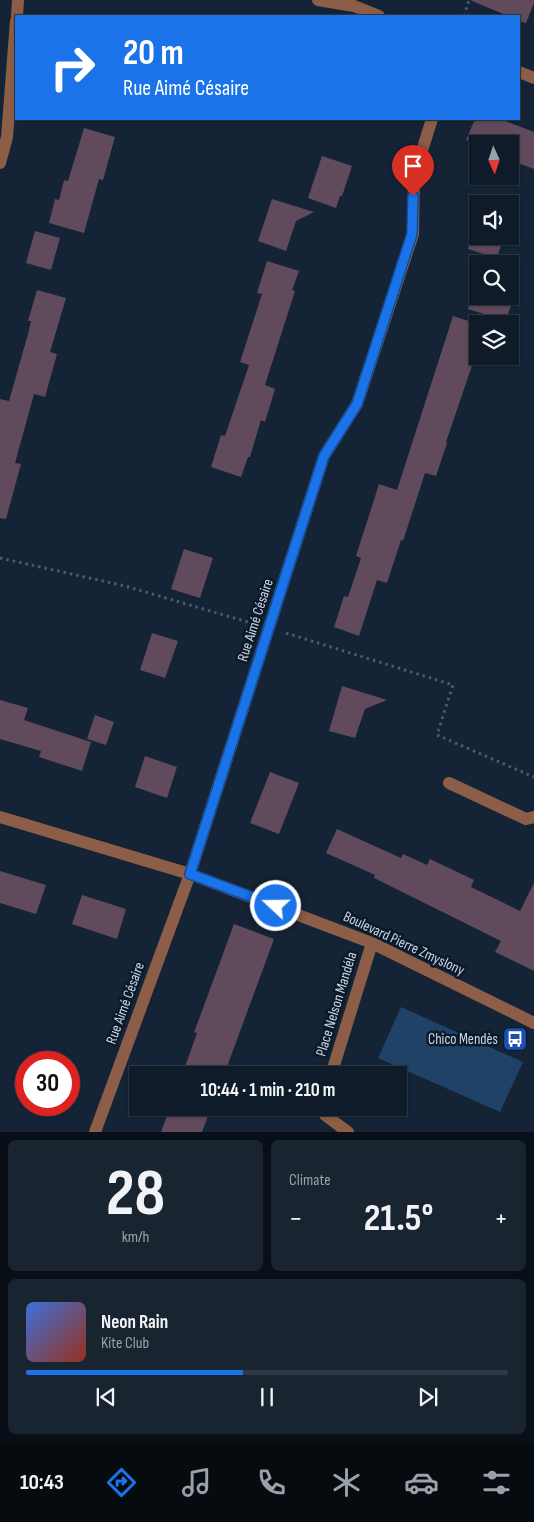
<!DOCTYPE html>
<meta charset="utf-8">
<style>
body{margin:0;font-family:"Sofia Sans Condensed",sans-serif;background:#182430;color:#f1f3f6;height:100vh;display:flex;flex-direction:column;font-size:19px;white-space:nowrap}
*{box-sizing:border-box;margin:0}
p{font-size:16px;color:#9ba1a8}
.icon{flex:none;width:28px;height:28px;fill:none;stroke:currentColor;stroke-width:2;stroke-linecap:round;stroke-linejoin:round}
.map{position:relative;height:1132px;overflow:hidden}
.side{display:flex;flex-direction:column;gap:8px;padding:8px;background:#080f16;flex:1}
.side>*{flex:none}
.guide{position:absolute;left:15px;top:15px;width:505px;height:105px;border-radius:0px;box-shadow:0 1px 4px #0004,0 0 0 1px #2f3945;background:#1a73e8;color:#fff;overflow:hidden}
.needle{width:32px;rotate:177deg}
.fabs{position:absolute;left:469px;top:135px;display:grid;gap:10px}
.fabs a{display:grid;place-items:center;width:50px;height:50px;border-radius:0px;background:#0f1b28;box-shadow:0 1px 4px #0004,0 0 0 1px #2f3945;font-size:25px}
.speed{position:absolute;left:15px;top:1051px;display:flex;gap:10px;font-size:25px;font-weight:700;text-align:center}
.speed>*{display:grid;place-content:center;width:65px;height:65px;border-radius:50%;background:#0f1b28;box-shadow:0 1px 4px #0004,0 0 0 1px #2f3945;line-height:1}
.speed .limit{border:8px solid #d22;background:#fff;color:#111}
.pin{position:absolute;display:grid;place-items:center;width:42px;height:42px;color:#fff;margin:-51px -21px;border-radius:50% 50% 50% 0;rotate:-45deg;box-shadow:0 0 5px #0007}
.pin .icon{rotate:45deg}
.me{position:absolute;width:55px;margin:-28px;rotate:291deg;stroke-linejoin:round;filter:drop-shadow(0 0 4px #0008)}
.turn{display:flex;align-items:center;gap:18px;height:105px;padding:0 25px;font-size:22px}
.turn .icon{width:65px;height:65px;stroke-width:2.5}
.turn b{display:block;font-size:35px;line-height:42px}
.big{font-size:38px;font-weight:700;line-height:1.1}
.side .card{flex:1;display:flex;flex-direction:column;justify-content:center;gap:8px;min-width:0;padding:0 18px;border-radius:8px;background:#182430}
.side .dial{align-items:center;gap:0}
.dial b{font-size:65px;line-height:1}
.song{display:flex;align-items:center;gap:15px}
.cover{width:60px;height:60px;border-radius:8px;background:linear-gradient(135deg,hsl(220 70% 55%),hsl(10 70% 35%))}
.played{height:5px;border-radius:2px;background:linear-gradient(90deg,#1a73e8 45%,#2f3945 45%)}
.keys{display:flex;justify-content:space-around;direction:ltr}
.heat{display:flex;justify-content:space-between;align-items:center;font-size:28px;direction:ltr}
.side .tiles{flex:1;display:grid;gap:8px;grid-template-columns:1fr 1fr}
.card:last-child{grid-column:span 2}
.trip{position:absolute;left:129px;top:1066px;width:278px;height:50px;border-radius:0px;background:#0f1b28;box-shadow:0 1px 4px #0004,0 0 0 1px #2f3945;font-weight:700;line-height:50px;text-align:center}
.dock{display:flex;height:80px;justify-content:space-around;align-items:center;background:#060b10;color:#9ba1a8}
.dock .icon{width:35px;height:35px}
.dock .selected{color:#1a73e8}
.dock b{font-size:22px;color:#f1f3f6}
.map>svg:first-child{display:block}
.green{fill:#204267}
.building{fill:#604a5b}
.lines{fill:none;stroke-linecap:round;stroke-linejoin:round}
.path{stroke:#4c5a6a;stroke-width:3;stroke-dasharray:2.5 4;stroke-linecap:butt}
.minor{stroke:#8c5e47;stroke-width:12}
.route-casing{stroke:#114b97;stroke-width:12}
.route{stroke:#1a73e8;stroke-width:9}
.labels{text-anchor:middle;stroke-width:5;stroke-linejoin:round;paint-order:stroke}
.street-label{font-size:15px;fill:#cbd6e2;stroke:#0b1a2b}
.poi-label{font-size:15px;fill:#cbd6e2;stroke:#0b1a2b;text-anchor:end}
</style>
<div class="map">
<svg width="534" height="1132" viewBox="0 0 534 1132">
<rect width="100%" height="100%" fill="#142436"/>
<path class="green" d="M 401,1007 L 523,1062 L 500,1112 L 378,1058 Z"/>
<path class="building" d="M 470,0 L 534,0 L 534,3 L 526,23 L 519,21 L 519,16 L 508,16 Z
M 475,119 L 500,119 L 534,132 L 534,169 L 510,160 L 510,144 L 478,144 L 478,145 L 466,140 Z
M 84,128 L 115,137 L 103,180 L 99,179 L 84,233 L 49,223 L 55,199 L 59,200 L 64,180 L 68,181 Z
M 322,156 L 352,166 L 342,196 L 340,196 L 336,208 L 308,198 Z
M 272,199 L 314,212 L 296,221 L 286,251 L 258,241 Z
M 478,214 L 478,236 L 504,236 L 497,258 L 468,249 Z
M 35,231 L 60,238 L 51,270 L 26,263 Z
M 267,261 L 299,271 L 292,290 L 295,291 L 265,385 L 275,389 L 265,422 L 261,420 L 250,457 L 248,457 L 241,477 L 211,467 L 221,435 L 225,436 L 249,365 L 240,362 L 262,294 L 257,293 Z
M 510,275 L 519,278 L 506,321 L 468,309 L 478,281 L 478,296 L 510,296 Z
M 37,290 L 66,298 L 50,352 L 57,354 L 45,397 L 34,394 L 15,463 L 21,464 L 6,519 L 0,518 L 0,399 L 9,401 L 28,334 L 31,321 L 28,321 Z
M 453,316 L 478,324 L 478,348 L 446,442 L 447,443 L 436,476 L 425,473 L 403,541 L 401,540 L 387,583 L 377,580 L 359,636 L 334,627 L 344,596 L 348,597 L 361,558 L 356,556 L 379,484 L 397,490 Z
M 184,549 L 213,558 L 200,598 L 171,589 Z
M 152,633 L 178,641 L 165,678 L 140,670 Z
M 342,686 L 387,700 L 365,709 L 355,738 L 329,731 Z
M 0,700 L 28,708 L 24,720 L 91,742 L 82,771 L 39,757 L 41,751 L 0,739 Z
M 95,715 L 114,722 L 106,745 L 87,739 Z
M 145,756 L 177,767 L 167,798 L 135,787 Z
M 270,772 L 299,783 L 279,834 L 250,823 Z
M 337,829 L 401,858 L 403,854 L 427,865 L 430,859 L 474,880 L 471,887 L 520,911 L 534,883 L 534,971 L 495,952 L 501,941 L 374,878 L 375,875 L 326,853 Z
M 0,871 L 46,885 L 36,914 L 0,903 Z
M 82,895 L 126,909 L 117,939 L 72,924 Z
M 234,924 L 274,939 L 224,1075 L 182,1075 L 197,1033 L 194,1032 L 199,1019 Z
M 170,1108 L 211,1108 L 202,1132 L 161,1132 Z"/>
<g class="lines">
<path class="path" d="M 464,16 L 469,0
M 0,558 L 125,586 L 251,623
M 286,633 L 453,685 L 437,735 L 534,777"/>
<path class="minor" d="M 318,0 L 354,6 L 379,16
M 17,16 L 18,0
M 519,72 L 534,78
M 0,163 L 7,137 L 16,21
M 449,783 L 526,819 L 534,817
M 0,817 L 190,874 L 372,943 L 534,1023
M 331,1075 L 372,943
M 325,1108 L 325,1115 L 348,1132
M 95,1132 L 190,874 L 324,456 L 357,404 L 413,234 L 414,176 L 432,119"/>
</g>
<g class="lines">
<defs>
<path id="route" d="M 276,906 L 190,874 L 324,456 L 357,404 L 412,234 L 413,196"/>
</defs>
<use href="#route" class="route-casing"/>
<use href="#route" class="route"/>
</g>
<defs>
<symbol id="bus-square" viewBox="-11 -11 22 22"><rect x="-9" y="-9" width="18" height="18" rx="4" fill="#1a4fb4" stroke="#0b1a2b"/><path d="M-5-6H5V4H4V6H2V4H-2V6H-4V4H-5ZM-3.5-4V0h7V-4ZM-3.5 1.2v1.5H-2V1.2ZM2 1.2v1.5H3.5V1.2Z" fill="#fff"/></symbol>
</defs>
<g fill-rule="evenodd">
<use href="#bus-square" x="501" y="1025" width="28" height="28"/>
</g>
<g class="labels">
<g class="street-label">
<text transform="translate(255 620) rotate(-72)" y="5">Rue Aimé Césaire</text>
<text transform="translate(404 943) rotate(25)" y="5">Boulevard Pierre Zmyslony</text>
<text transform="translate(125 1003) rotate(-70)" y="5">Rue Aimé Césaire</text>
<text transform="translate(336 1004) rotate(-73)" y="5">Place Nelson Mandéla</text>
</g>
<g class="poi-label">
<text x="498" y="1044">Chico Mendès</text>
</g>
</g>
</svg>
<div class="fabs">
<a><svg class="needle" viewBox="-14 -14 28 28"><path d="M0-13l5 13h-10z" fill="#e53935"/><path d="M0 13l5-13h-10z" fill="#9ba1a8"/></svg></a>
<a><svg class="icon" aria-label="sound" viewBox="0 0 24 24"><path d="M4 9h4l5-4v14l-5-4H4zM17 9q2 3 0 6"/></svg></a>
<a><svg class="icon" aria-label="search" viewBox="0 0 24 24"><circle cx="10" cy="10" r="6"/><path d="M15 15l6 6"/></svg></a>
<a><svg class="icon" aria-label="layers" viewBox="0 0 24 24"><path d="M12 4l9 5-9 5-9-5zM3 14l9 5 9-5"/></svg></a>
</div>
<div class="speed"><div class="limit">30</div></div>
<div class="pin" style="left:413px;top:196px;background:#d93025"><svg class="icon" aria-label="arrive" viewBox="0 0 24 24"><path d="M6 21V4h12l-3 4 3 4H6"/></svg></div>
<svg class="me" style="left:276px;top:906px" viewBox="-20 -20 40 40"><circle r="17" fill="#1a73e8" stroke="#fff" stroke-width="3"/><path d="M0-11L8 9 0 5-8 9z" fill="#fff"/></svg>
<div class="trip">10:44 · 1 min · 210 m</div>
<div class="guide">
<div class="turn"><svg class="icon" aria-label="right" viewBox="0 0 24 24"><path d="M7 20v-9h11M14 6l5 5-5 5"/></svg><div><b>20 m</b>Rue Aimé Césaire</div></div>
</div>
</div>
<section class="side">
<div class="tiles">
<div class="card dial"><b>28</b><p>km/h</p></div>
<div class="card"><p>Climate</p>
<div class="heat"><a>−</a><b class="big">21.5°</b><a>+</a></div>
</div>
<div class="card">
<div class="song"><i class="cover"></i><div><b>Neon Rain</b><p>Kite Club</p></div></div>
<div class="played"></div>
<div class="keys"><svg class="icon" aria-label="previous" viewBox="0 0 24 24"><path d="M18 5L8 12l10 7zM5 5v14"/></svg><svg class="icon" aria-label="pause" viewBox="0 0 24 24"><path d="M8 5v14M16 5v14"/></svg><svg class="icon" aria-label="next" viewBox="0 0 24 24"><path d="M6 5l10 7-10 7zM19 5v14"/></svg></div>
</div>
</div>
</section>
<nav class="dock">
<b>10:43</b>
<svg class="icon selected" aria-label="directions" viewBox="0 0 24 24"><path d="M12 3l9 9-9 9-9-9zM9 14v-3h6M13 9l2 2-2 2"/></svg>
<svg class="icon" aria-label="music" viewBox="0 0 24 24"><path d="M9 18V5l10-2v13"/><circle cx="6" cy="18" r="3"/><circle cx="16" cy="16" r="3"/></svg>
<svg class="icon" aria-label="phone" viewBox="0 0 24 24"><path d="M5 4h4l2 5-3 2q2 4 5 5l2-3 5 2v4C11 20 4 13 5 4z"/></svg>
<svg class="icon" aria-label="climate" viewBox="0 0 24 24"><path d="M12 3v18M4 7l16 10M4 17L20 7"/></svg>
<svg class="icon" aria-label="car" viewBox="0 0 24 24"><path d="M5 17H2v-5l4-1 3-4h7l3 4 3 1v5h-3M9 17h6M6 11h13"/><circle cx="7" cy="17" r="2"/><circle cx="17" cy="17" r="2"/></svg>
<svg class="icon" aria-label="filters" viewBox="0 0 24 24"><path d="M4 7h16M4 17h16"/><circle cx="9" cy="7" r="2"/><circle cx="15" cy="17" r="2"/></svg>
</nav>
